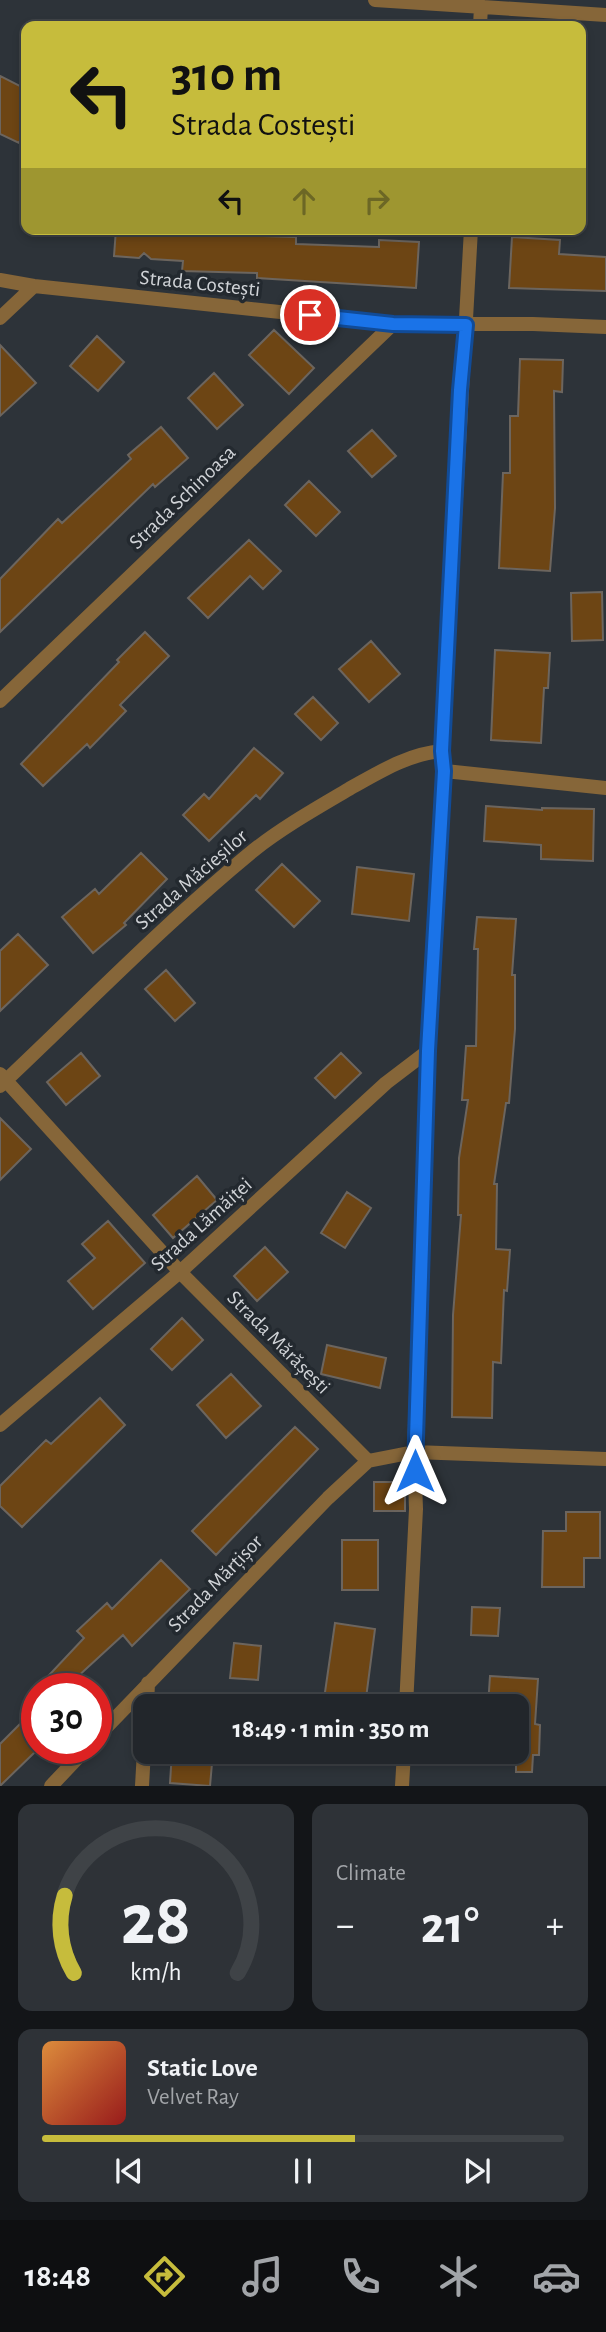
<!DOCTYPE html>
<meta charset="utf-8">
<style>
body{margin:0;font-family:"Alegreya Sans",sans-serif;background:#2e3237;color:#f1f3f6;height:100vh;display:flex;flex-direction:column;font-size:26px;white-space:nowrap}
*{box-sizing:border-box;margin:0}
p{font-size:23px;color:#a2a5a9}
.icon{flex:none;width:38px;height:38px;fill:none;stroke:currentColor;stroke-width:2;stroke-linecap:round;stroke-linejoin:round}
.map{position:relative;height:1786px;overflow:hidden}
.details{display:flex;flex-direction:column;gap:18px;padding:18px;background:#131518;flex:1}
.details>*{flex:none}
.guide{position:absolute;left:21px;top:21px;width:565px;height:214px;border-radius:14px;box-shadow:0 4px 10px #0003,0 0 0 2px #3f4347;background:#c6bc3c;color:#111;overflow:hidden}
.speed{position:absolute;left:21px;top:1673px;display:flex;gap:14px;font-size:35px;font-weight:700;text-align:center}
.speed>*{display:grid;place-content:center;width:91px;height:91px;border-radius:50%;background:#22262b;box-shadow:0 4px 10px #0003,0 0 0 2px #3f4347;line-height:1}
.speed .limit{border:10px solid #d22;background:#fff;color:#111}
.pin{position:absolute;display:grid;place-items:center;width:60px;height:60px;color:#fff;margin:-30px;border:4px solid #fff;border-radius:50%;box-shadow:0 2px 7px #0007}
.me{position:absolute;width:77px;margin:-38px;rotate:0deg;stroke-linejoin:round;filter:drop-shadow(0 0 5px #0008)}
.turn{display:flex;align-items:center;gap:24px;height:147px;padding:0 35px;font-size:32px}
.turn .icon{width:91px;height:91px;stroke-width:2.5}
.turn b{display:block;font-size:49px;line-height:60px}
.lanes{display:flex;align-items:center;height:66px;padding:0 35px;background:#0003;justify-content:center;gap:35px;direction:ltr}
.lanes .off{opacity:.35}
.big{font-size:52px;font-weight:700;line-height:1.1}
.details .widget{flex:1;display:flex;flex-direction:column;justify-content:center;gap:10px;min-width:0;padding:0 24px;border-radius:14px;background:#2e3237}
.details .dial{align-items:center;gap:0}
.dial svg{height:182px;overflow:visible;fill:none;stroke:#3f4347;stroke-width:7;stroke-linecap:round;text-anchor:middle}
.dial text{fill:#f1f3f6;stroke:none}
.song{display:flex;align-items:center;gap:21px}
.cover{width:84px;height:84px;border-radius:10px;background:linear-gradient(135deg,hsl(30 70% 55%),hsl(0 70% 35%))}
.played{height:7px;border-radius:4px;background:linear-gradient(90deg,#c6bc3c 60%,#3f4347 60%)}
.keys{display:flex;justify-content:space-around;direction:ltr}
.heat{display:flex;justify-content:space-between;align-items:center;font-size:38px;direction:ltr}
.details .tiles{flex:1;display:grid;gap:18px;grid-template-columns:1fr 1fr}
.widget:last-child{grid-column:span 2}
.trip{position:absolute;left:133px;top:1694px;width:396px;height:70px;border-radius:14px;background:#22262b;box-shadow:0 4px 10px #0003,0 0 0 2px #3f4347;font-weight:700;line-height:70px;text-align:center}
.dock{display:flex;height:112px;justify-content:space-around;align-items:center;background:#0e0f11;color:#a2a5a9}
.dock .icon{width:49px;height:49px}
.dock .current{color:#c6bc3c}
.dock b{font-size:32px;color:#f1f3f6}
.map>svg:first-child{display:block}
.building{fill:#6d4514;stroke:#6c655e;stroke-width:2}
.lines{fill:none;stroke-linecap:round;stroke-linejoin:round}
.street{stroke:#866639;stroke-width:14}
.route-casing{stroke:#114b97;stroke-width:18}
.route{stroke:#1a73e8;stroke-width:12}
.labels{text-anchor:middle;stroke-width:7;stroke-linejoin:round;paint-order:stroke}
.street-label{font-size:21px;fill:#d0d3d7;stroke:#23292f}
</style>
<div class="map">
<svg width="606" height="1786" viewBox="0 0 606 1786">
<rect width="100%" height="100%" fill="#2d3339"/>
<path class="building" d="M 0,76 L 26,89 L 26,128 L 19,143 L 0,134 Z
M 116,229 L 230,229 L 230,235 L 296,237 L 296,244 L 379,247 L 379,240 L 419,242 L 416,288 L 257,278 L 257,273 L 182,271 L 183,261 L 151,259 L 144,253 L 139,258 L 114,256 Z
M 512,237 L 560,240 L 559,254 L 606,257 L 606,291 L 509,288 Z
M 274,330 L 314,368 L 289,394 L 249,355 Z
M 97,336 L 124,362 L 98,391 L 70,366 Z
M 0,345 L 36,383 L 0,416 Z
M 520,359 L 563,360 L 562,392 L 554,391 L 555,508 L 550,571 L 499,568 L 503,473 L 510,473 L 510,416 L 518,416 Z
M 214,373 L 243,405 L 217,429 L 188,398 Z
M 161,427 L 188,458 L 155,487 L 153,484 L 0,632 L 0,579 L 58,519 L 62,523 L 131,459 L 128,455 Z
M 372,430 L 396,456 L 372,477 L 348,451 Z
M 309,481 L 340,512 L 316,536 L 285,505 Z
M 249,540 L 281,571 L 263,589 L 250,576 L 208,618 L 188,598 Z
M 602,592 L 603,640 L 572,641 L 571,593 Z
M 145,632 L 169,656 L 120,705 L 126,711 L 90,748 L 87,744 L 43,786 L 21,764 L 119,662 L 117,660 Z
M 371,641 L 400,674 L 369,702 L 339,669 Z
M 495,650 L 550,653 L 548,688 L 544,688 L 541,743 L 491,740 Z
M 313,697 L 338,723 L 321,740 L 295,714 Z
M 254,748 L 283,773 L 260,799 L 256,795 L 209,841 L 183,815 L 204,794 L 209,799 Z
M 486,806 L 542,810 L 542,808 L 594,809 L 593,861 L 541,859 L 541,845 L 484,841 Z
M 141,853 L 167,879 L 124,923 L 126,925 L 93,953 L 62,917 L 95,889 L 99,894 Z
M 282,864 L 320,901 L 294,927 L 256,890 Z
M 357,867 L 414,874 L 409,921 L 352,914 Z
M 477,917 L 516,919 L 512,975 L 515,975 L 515,1029 L 509,1103 L 506,1103 L 494,1184 L 497,1184 L 496,1249 L 510,1250 L 507,1291 L 504,1290 L 501,1363 L 493,1362 L 492,1418 L 452,1417 L 453,1315 L 461,1215 L 458,1215 L 459,1158 L 468,1100 L 462,1100 L 466,1046 L 476,1046 L 478,949 L 474,949 Z
M 18,934 L 48,965 L 0,1011 L 0,951 Z
M 166,970 L 195,1003 L 175,1021 L 145,989 Z
M 81,1053 L 100,1076 L 66,1105 L 47,1082 Z
M 341,1053 L 361,1073 L 335,1098 L 315,1078 Z
M 0,1118 L 31,1149 L 0,1180 Z
M 197,1176 L 217,1200 L 173,1238 L 153,1215 Z
M 347,1192 L 371,1208 L 345,1248 L 321,1233 Z
M 108,1221 L 145,1263 L 93,1309 L 68,1281 L 95,1258 L 82,1244 Z
M 265,1247 L 288,1272 L 257,1301 L 234,1276 Z
M 182,1318 L 203,1340 L 172,1370 L 151,1349 Z
M 327,1345 L 386,1358 L 380,1388 L 321,1374 Z
M 231,1374 L 261,1406 L 226,1438 L 197,1405 Z
M 100,1398 L 125,1425 L 22,1527 L 0,1506 L 0,1486 L 46,1440 L 51,1444 Z
M 295,1427 L 318,1449 L 216,1555 L 192,1531 Z
M 374,1482 L 405,1482 L 405,1511 L 374,1511 Z
M 566,1512 L 600,1512 L 600,1558 L 584,1558 L 584,1587 L 542,1587 L 543,1531 L 566,1531 Z
M 342,1540 L 378,1540 L 378,1590 L 342,1590 Z
M 161,1560 L 190,1589 L 132,1646 L 123,1635 L 75,1679 L 85,1689 L 36,1689 L 84,1638 L 77,1631 L 107,1603 L 112,1609 Z
M 472,1607 L 500,1608 L 498,1636 L 471,1635 Z
M 335,1623 L 375,1629 L 365,1706 L 323,1706 Z
M 234,1643 L 261,1646 L 258,1680 L 230,1678 Z
M 490,1676 L 538,1679 L 535,1724 L 540,1725 L 539,1755 L 533,1755 L 532,1772 L 516,1772 L 516,1706 L 488,1706 Z
M 37,1707 L 37,1750 L 0,1786 L 0,1744 Z
M 172,1752 L 213,1752 L 210,1786 L 170,1783 Z"/>
<g class="lines">
<path class="street" d="M 375,0 L 606,15
M 480,26 L 481,6
M 0,280 L 34,286 L 393,324 L 533,324 L 606,327
M 0,318 L 34,286
M 0,701 L 393,324
M 445,771 L 606,788
M 0,1074 L 180,1272 L 368,1461
M 0,1086 C 84,1007 165,923 254,850 C 283,827 317,808 349,789 C 378,773 407,754 442,751
M 0,1425 L 180,1272 L 386,1083 L 428,1051
M 368,1461 L 414,1452 L 606,1459
M 147,1706 L 148,1683
M 406,1706 L 416,1509 L 414,1452 L 428,1051 L 445,771 L 442,751 L 471,229
M 96,1738 L 328,1498 L 368,1461
M 51,1786 L 87,1748
M 142,1786 L 145,1733
M 402,1786 L 404,1752"/>
</g>
<g class="lines">
<defs>
<path id="route" d="M 310,315 L 393,324 L 466,325 L 460,390 L 442,751 L 444,771 L 428,1051 L 415,1471"/>
</defs>
<use href="#route" class="route-casing"/>
<use href="#route" class="route"/>
</g>
<g class="labels">
<g class="street-label">
<text transform="translate(200 283) rotate(6)" y="7">Strada Costești</text>
<text transform="translate(182 497) rotate(-44)" y="7">Strada Schinoasa</text>
<text transform="translate(191 879) rotate(-41)" y="7">Strada Măcieșilor</text>
<text transform="translate(201 1224) rotate(-42)" y="7">Strada Lămăiței</text>
<text transform="translate(279 1342) rotate(45)" y="7">Strada Mărășești</text>
<text transform="translate(215 1583) rotate(-46)" y="7">Strada Mărțișor</text>
</g>
</g>
</svg>
<div class="speed"><div class="limit">30</div></div>
<div class="pin" style="left:310px;top:315px;background:#d93025"><svg class="icon" aria-label="arrive" viewBox="0 0 24 24"><path d="M6 21V4h12l-3 4 3 4H6"/></svg></div>
<svg class="me" style="left:415px;top:1471px" viewBox="-20 -20 40 40"><path d="M0-17L14 15 0 8-14 15z" fill="#1a73e8" stroke="#fff" stroke-width="4"/></svg>
<div class="trip">18:49 · 1 min · 350 m</div>
<div class="guide">
<div class="turn"><svg class="icon" aria-label="left" viewBox="0 0 24 24"><path d="M17 20v-9H6M10 6l-5 5 5 5"/></svg><div><b>310 m</b>Strada Costești</div></div>
<div class="lanes"><svg class="icon" aria-label="left" viewBox="0 0 24 24"><path d="M17 20v-9H6M10 6l-5 5 5 5"/></svg><svg class="icon off" aria-label="ahead" viewBox="0 0 24 24"><path d="M12 20V5M6 11l6-6 6 6"/></svg><svg class="icon off" aria-label="right" viewBox="0 0 24 24"><path d="M7 20v-9h11M14 6l5 5-5 5"/></svg></div>
</div>
</div>
<section class="details">
<div class="tiles">
<div class="widget dial"><svg viewBox="0 0 100 80">
<path d="M14 69A42 42 0 1 1 86 69"/>
<path d="M14 69A42 42 0 0 1 10 35" stroke="#c6bc3c"/>
<text x="50" y="56" font-size="32" font-weight="700">28</text>
<text x="50" y="72" font-size="11">km/h</text>
</svg></div>
<div class="widget"><p>Climate</p>
<div class="heat"><a>−</a><b class="big">21°</b><a>+</a></div>
</div>
<div class="widget">
<div class="song"><i class="cover"></i><div><b>Static Love</b><p>Velvet Ray</p></div></div>
<div class="played"></div>
<div class="keys"><svg class="icon" aria-label="previous" viewBox="0 0 24 24"><path d="M18 5L8 12l10 7zM5 5v14"/></svg><svg class="icon" aria-label="pause" viewBox="0 0 24 24"><path d="M8 5v14M16 5v14"/></svg><svg class="icon" aria-label="next" viewBox="0 0 24 24"><path d="M6 5l10 7-10 7zM19 5v14"/></svg></div>
</div>
</div>
</section>
<nav class="dock">
<b>18:48</b>
<svg class="icon current" aria-label="directions" viewBox="0 0 24 24"><path d="M12 3l9 9-9 9-9-9zM9 14v-3h6M13 9l2 2-2 2"/></svg>
<svg class="icon" aria-label="music" viewBox="0 0 24 24"><path d="M9 18V5l10-2v13"/><circle cx="6" cy="18" r="3"/><circle cx="16" cy="16" r="3"/></svg>
<svg class="icon" aria-label="phone" viewBox="0 0 24 24"><path d="M5 4h4l2 5-3 2q2 4 5 5l2-3 5 2v4C11 20 4 13 5 4z"/></svg>
<svg class="icon" aria-label="climate" viewBox="0 0 24 24"><path d="M12 3v18M4 7l16 10M4 17L20 7"/></svg>
<svg class="icon" aria-label="car" viewBox="0 0 24 24"><path d="M5 17H2v-5l4-1 3-4h7l3 4 3 1v5h-3M9 17h6M6 11h13"/><circle cx="7" cy="17" r="2"/><circle cx="17" cy="17" r="2"/></svg>
</nav>
